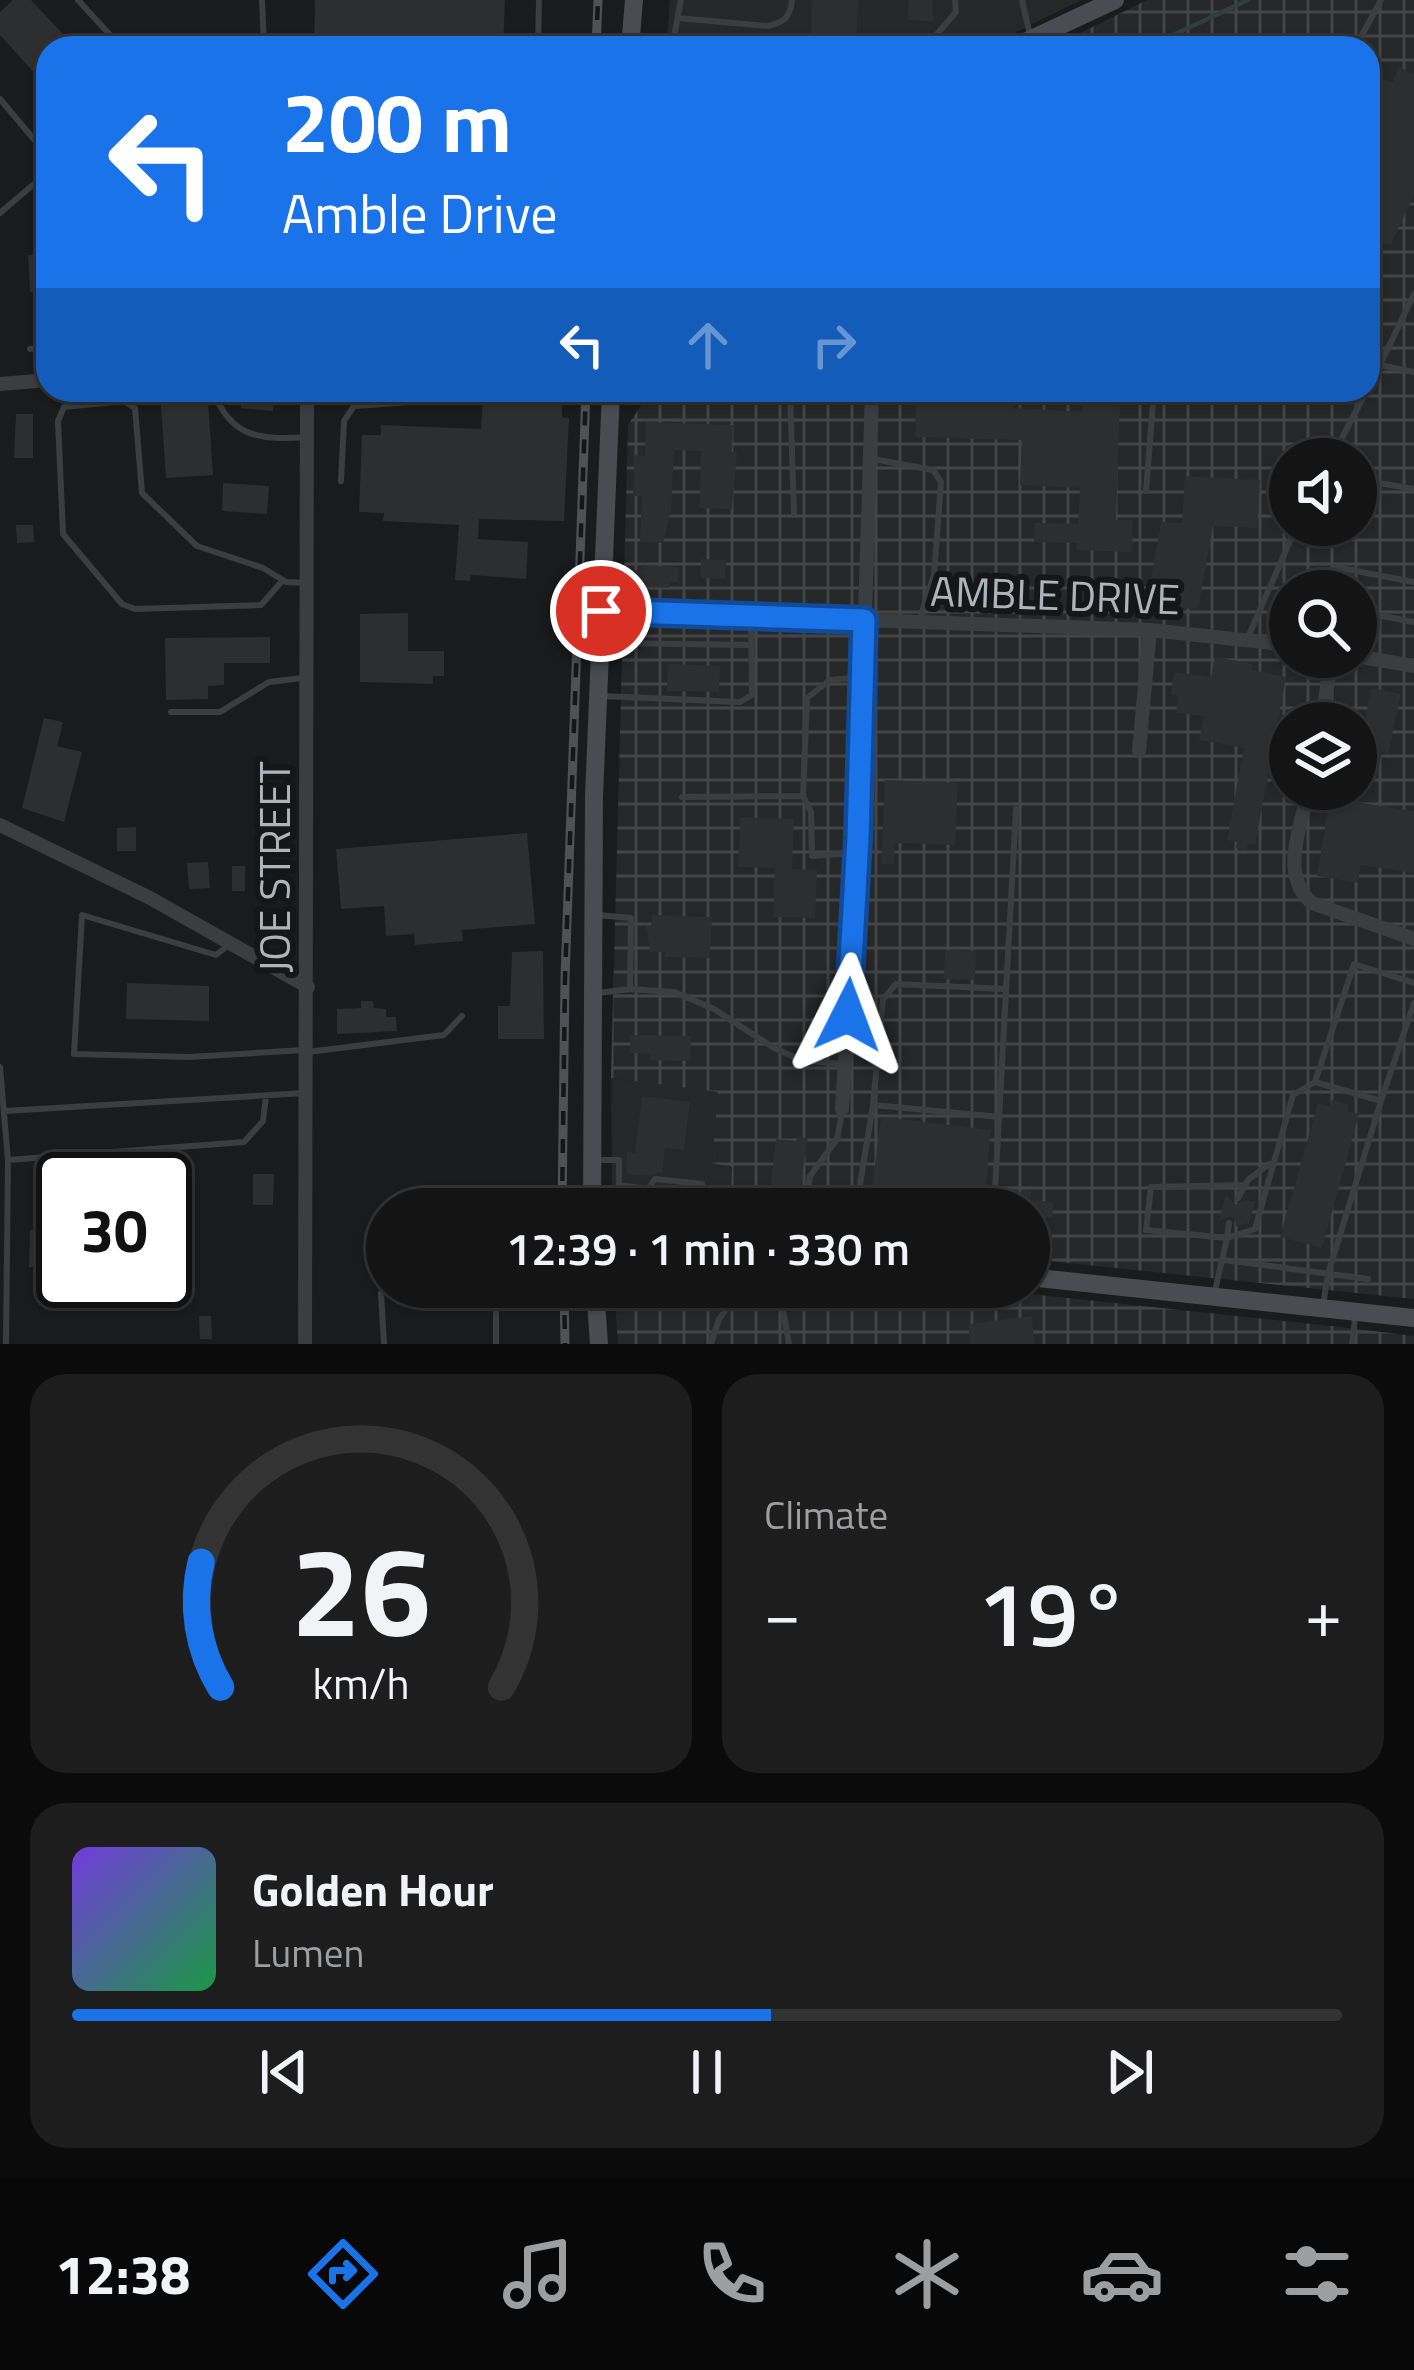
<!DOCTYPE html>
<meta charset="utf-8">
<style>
body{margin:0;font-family:"Titillium Web",sans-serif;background:#1d1d1e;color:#f1f3f6;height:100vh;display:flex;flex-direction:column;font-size:45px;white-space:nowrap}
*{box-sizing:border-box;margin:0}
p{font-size:39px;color:#9d9ea0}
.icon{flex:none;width:66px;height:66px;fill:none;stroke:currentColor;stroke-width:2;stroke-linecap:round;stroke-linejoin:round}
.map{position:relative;height:1344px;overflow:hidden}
.details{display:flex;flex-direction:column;gap:30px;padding:30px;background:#0b0b0c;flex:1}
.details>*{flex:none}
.hud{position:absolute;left:36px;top:36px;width:1344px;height:366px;border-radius:36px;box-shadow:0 3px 9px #0004,0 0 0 3px #333334;background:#1a73e8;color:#fff;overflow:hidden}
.buttons{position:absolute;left:1269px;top:438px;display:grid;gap:24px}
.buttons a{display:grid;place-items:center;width:108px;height:108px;border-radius:50%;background:#141415;box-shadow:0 3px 9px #0004,0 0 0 3px #333334;font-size:60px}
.speed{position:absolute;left:36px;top:1152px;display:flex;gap:24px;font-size:60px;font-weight:700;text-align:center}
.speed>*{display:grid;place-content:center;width:156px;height:156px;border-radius:50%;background:#141415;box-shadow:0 3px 9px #0004,0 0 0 3px #333334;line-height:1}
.speed .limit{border:6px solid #111;border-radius:18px;background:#fff;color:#111}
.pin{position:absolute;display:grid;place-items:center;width:102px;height:102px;color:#fff;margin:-51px;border:6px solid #fff;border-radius:50%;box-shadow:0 3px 12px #0007}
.me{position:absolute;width:132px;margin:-66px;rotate:3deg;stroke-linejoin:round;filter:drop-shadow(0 0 9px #0008)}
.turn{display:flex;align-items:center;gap:42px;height:252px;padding:0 48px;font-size:54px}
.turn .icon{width:156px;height:156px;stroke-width:2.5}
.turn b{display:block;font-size:84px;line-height:102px}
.lanes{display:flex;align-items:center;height:114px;padding:0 48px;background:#0003;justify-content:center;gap:60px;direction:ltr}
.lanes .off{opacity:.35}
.big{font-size:90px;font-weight:600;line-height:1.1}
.details .widget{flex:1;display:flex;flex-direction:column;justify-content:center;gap:18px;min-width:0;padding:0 42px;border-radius:36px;background:#1d1d1e}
.details .dial{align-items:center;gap:0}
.dial svg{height:312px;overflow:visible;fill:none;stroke:#333334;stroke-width:7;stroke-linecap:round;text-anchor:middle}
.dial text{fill:#f1f3f6;stroke:none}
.song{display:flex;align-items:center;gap:36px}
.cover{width:144px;height:144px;border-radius:18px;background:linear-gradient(135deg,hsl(260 70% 55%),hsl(140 70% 35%))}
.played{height:12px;border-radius:6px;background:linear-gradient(90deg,#1a73e8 55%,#333334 55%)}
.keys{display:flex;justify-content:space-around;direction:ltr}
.heat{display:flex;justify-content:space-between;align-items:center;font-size:66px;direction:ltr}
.details .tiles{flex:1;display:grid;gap:30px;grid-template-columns:1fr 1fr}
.widget:last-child{grid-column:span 2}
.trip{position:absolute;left:366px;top:1188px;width:684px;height:120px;border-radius:60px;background:#141415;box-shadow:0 3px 9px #0004,0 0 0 3px #333334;font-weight:600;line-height:120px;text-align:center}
.tab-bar{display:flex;height:192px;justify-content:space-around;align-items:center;background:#080808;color:#9d9ea0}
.tab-bar .icon{width:84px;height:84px}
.tab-bar .on{color:#1a73e8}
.tab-bar b{font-size:54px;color:#f1f3f6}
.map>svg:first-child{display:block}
.built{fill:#262729}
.industrial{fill:url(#industrial-grid);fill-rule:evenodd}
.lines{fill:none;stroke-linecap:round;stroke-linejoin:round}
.stream{stroke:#303e40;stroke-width:4.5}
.building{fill:#2d2e30}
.lane{stroke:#3b3e41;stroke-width:6}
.street{stroke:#3b3e41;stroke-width:14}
.secondary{stroke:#494d51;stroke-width:18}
.rail-casing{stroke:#4e5256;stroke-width:9}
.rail{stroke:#151617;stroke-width:4.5;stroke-dasharray:14;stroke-linecap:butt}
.route-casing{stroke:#114b97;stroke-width:30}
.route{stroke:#1a73e8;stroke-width:21}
.labels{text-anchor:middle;stroke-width:12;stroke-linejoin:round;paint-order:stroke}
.street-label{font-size:42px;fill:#adb5bb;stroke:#151617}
</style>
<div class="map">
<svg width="1414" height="1344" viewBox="0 0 1414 1344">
<defs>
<pattern id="industrial-grid" width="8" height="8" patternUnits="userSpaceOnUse" patternTransform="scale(3)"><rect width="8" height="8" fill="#262729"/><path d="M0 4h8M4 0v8" fill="none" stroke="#434446"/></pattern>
</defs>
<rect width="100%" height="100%" fill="#1a1b1c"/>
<path class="built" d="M 670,0 L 1081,0 L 984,48 L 666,48 Z
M 611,1078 L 719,1092 L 712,1162 L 732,1166 L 730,1209 L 626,1209 L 619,1205 L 612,1190 Z"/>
<path class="industrial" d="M 1147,0 L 1414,0 L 1414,1299 L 1029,1259 L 1029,1209 L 730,1209 L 732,1167 L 712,1163 L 718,1092 L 611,1078 L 628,425 L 644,401 L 666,390 L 1368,390 L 1368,48 L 1050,48 ZM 1290,459 L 1356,459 L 1356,525 L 1290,525 ZM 1290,591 L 1356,591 L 1356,657 L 1290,657 ZM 1290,723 L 1356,723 L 1356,789 L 1290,789 Z
M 614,1287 L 964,1287 L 1341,1327 L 1414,1336 L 1414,1344 L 618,1344 Z"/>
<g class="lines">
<path class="stream" d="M 1083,48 L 1119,35 L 1171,36 L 1248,0"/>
</g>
<path class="building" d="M 13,0 L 31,0 L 76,48 L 48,48 L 48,88 L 0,35 L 0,12 Z
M 315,0 L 505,0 L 503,48 L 314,48 Z
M 812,0 L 858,0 L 856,48 L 810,48 Z
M 909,0 L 933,0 L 933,21 L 908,20 Z
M 1399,67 L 1414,74 L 1414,195 L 1390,246 L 1368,236 L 1368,73 L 1392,83 Z
M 48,254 L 48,291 L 30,292 L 28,255 Z
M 242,390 L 275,390 L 273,411 L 241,408 Z
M 916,390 L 947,390 L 946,404 L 977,405 L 977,390 L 1014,390 L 1013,408 L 1083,412 L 1083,395 L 1120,396 L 1116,520 L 1133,520 L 1132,552 L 1076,550 L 1077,543 L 1034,542 L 1035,523 L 1078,524 L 1080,488 L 1020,485 L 1022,440 L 915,437 Z
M 483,396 L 562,399 L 562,417 L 569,418 L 564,521 L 479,519 L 478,539 L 528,542 L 526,579 L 471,575 L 470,581 L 455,580 L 459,525 L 383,521 L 384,513 L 359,512 L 362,435 L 381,435 L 381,425 L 481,429 Z
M 208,402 L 213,475 L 166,478 L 161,405 Z
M 16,414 L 33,414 L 33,458 L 14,458 Z
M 646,422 L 733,425 L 732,452 L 737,453 L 732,509 L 699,508 L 701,451 L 674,450 L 671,510 L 663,543 L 640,542 L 642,496 L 633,496 L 635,455 L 645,456 Z
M 1185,476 L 1260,480 L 1257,528 L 1213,526 L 1198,609 L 1146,606 L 1161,522 L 1182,523 Z
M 223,483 L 269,486 L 267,514 L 222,511 Z
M 16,525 L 33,525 L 34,542 L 17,543 Z
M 701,559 L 726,560 L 725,579 L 701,578 Z
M 642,565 L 679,567 L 678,582 L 670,582 L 669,588 L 633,586 L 634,570 L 641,570 Z
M 408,613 L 408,651 L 444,651 L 444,676 L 433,676 L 433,684 L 360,682 L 360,614 Z
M 270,637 L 270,663 L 224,663 L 224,685 L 208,686 L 208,699 L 166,700 L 165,638 Z
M 1215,657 L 1253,664 L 1252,670 L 1286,677 L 1255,845 L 1248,844 L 1247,850 L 1236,848 L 1237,842 L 1227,840 L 1244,748 L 1199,740 L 1204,716 L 1176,713 L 1178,696 L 1171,695 L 1174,672 L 1211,677 Z
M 668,664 L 720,666 L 719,692 L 667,691 Z
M 1371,688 L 1401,694 L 1388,754 L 1382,752 L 1377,776 L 1356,771 Z
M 44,718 L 63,722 L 57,746 L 82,752 L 64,822 L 22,808 Z
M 885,780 L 958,783 L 955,845 L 895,843 L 894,864 L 881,864 Z
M 1330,798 L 1414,811 L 1414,873 L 1361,865 L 1358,883 L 1317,876 Z
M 740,817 L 794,819 L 792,869 L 817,870 L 815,918 L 773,917 L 775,868 L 738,867 Z
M 136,827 L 136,851 L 117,851 L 117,828 Z
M 527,833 L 535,924 L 462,930 L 463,941 L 415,945 L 414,934 L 386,936 L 384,906 L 341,909 L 336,849 Z
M 208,862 L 210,888 L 189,889 L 187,863 Z
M 232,866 L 245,866 L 245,891 L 232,891 Z
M 652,915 L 712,917 L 710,958 L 664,957 L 665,952 L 650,952 L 646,926 L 651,926 Z
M 945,950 L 976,951 L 975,980 L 944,979 Z
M 543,951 L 544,1039 L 498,1039 L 498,1006 L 510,1006 L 512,952 Z
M 127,983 L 209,986 L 209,1021 L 126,1019 Z
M 361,1001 L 373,1001 L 374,1008 L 386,1009 L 386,1017 L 396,1017 L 397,1031 L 337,1034 L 337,1009 L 361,1008 Z
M 630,1035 L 691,1036 L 690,1061 L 650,1060 L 650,1054 L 630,1053 Z
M 642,1096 L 690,1102 L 684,1150 L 665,1148 L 662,1172 L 648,1176 L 626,1174 L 627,1152 L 635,1153 Z
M 1332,1100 L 1348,1104 L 1347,1111 L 1359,1114 L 1322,1248 L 1280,1237 L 1318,1103 L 1330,1106 Z
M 881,1117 L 991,1130 L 984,1209 L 904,1209 L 905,1202 L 871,1198 Z
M 797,1137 L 808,1138 L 798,1202 L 769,1202 L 776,1139 L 796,1141 Z
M 253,1174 L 274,1174 L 273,1205 L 253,1205 Z
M 816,1186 L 835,1188 L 833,1209 L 813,1209 Z
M 659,1187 L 687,1190 L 686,1198 L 655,1196 Z
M 1021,1190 L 1031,1191 L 1030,1200 L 1054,1202 L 1052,1217 L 1029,1215 L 1029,1207 L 1019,1206 Z
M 1226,1194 L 1235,1205 L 1246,1200 L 1255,1202 L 1249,1223 L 1236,1226 L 1235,1219 L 1229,1216 L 1219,1221 Z
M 30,1230 L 49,1231 L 48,1267 L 29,1267 Z
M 199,1316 L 211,1316 L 212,1339 L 200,1339 Z
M 1032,1316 L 1034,1344 L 970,1344 L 968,1324 Z"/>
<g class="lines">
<path class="lane" d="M 78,0 L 122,48
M 262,0 L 264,48
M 1022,0 L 1030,35
M 678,18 L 768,26 C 785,22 790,17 792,0
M 538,48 L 539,0
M 672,48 L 681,0
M 925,48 L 956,12 L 955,0
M 1355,48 L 1381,0
M 0,99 L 48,156
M 0,213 L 48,172
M 30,349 L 48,347
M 1368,358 L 1380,365 L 1414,294
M 1368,387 L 1380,365 L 1414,372
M 213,390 C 230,438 260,440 306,437
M 790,390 L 794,513
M 873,459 L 933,470 L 941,482 L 934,575 L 920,618
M 1331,459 L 1367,390
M 1356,479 L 1414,489
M 341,481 L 344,421 L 354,406 L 425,401 L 439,390
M 1146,491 L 1154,390
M 283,580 L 261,605 L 135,609 L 122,604 L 63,534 L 58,421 L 64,407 L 124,401 L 135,408 L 142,493 L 197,546 L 263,568 L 286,582 L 304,583
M 1331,591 L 1335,567 L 1414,582
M 1356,611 L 1414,622
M 1248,637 L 1297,525
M 604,643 L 751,645
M 602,696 L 740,702 L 752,695 L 751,617
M 171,712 L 220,712 L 269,682 L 302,678
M 803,796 L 811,812 L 812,856 L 854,853
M 682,797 L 803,796 L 807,698 L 830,680 L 861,677
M 597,915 L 631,918 L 630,989 L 598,993
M 230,944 L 216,955 L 82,915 L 74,1054 L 189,1057 L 304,1050
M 630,989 L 674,992 L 714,1009 L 774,1048 L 801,1060 L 842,1064
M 308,1052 L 444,1035 L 462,1016
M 0,1067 L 8,1160 L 6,1344
M 1315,1082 L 1354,964 L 1414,983
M 1381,1101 L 1414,1003
M 873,1105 L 883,999 L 896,984 L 1006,989
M 5,1111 L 304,1093
M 8,1160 L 244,1142 L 263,1121 L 266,1096
M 594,1160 L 619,1160 L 619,1185 L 648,1189 L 655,1179 L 702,1184 L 700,1209
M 1238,1198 L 1248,1180 L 1269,1164
M 648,1203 L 700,1207
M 805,1209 L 810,1176 L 837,1139 L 842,1113
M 856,1209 L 873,1105 L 1000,1117
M 994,1209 L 1016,809
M 1229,1223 L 1227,1238 L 1146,1230 L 1151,1187 L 1245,1185
M 1224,1260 L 1368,1279
M 931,1287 L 931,1302
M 1215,1291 L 1227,1238 L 1255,1229 L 1293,1095 L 1315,1082 L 1381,1101 L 1328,1274 L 1323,1305
M 780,1292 L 789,1344
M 384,1344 L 381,1293 L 411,1287
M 496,1344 L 496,1287
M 711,1344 L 719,1319 L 739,1293 L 763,1289 L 780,1292 L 781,1287
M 1352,1344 L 1355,1318"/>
<path class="street" d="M 0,384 L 48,380
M 601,611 L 1150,630 L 1290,645
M 1356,656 L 1414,666
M 1321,723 L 1332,657
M 1139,751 L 1150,630
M 1309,789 C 1301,826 1279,875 1312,903 L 1414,939
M 0,825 L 150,898 L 308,987
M 842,1109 L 858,837 L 872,390
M 305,1344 L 307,390"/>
<path class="secondary" d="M 630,48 L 634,0
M 1012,48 L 1115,0
M 592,1209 L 594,796 L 611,390
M 1029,1277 L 1414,1318
M 595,1287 L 599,1344"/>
<defs>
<path id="rail" d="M 596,48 L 598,0
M 562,1209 L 565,978 L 586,390
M 564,1287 L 565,1344"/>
</defs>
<use href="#rail" class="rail-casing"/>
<use href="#rail" class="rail"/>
</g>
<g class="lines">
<defs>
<path id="route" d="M 601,611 L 864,620 L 858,838 L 848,1015"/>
</defs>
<use href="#route" class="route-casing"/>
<use href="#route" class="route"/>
</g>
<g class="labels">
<g class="street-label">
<text transform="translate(1055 595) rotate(2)" y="15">AMBLE DRIVE</text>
<text transform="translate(275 867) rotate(-90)" y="15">JOE STREET</text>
</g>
</g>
</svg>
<div class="buttons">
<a><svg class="icon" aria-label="sound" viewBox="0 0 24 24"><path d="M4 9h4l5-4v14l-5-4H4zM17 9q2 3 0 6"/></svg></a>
<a><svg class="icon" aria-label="search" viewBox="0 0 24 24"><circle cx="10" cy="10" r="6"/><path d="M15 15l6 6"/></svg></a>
<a><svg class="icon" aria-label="layers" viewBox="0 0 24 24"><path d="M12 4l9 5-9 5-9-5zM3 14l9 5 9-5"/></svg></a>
</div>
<div class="speed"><div class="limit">30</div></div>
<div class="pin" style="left:601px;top:611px;background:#d93025"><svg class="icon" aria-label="arrive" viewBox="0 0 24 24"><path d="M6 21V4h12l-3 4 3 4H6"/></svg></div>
<svg class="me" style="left:848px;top:1015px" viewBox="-20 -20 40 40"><path d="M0-17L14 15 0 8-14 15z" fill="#1a73e8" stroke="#fff" stroke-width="4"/></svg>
<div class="trip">12:39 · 1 min · 330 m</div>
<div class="hud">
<div class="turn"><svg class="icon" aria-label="left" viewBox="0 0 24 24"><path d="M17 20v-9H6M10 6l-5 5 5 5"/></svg><div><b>200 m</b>Amble Drive</div></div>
<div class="lanes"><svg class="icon" aria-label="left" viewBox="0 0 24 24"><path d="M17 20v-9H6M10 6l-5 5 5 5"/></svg><svg class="icon off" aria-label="ahead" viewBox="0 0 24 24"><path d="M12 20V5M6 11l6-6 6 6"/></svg><svg class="icon off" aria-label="right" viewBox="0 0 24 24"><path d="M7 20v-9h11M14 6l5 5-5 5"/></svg></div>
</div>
</div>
<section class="details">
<div class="tiles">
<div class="widget dial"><svg viewBox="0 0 100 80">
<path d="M14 69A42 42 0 1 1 86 69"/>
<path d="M14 69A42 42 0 0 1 9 37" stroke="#1a73e8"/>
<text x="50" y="56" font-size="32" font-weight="700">26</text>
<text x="50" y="72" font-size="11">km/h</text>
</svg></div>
<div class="widget"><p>Climate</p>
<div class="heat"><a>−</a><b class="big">19°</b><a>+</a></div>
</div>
<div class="widget">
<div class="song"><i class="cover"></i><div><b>Golden Hour</b><p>Lumen</p></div></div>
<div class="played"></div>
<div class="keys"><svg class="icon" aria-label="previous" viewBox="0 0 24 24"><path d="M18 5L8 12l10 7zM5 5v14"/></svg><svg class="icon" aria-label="pause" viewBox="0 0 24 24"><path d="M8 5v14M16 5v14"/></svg><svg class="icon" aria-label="next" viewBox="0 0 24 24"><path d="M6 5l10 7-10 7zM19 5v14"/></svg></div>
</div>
</div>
</section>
<nav class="tab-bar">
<b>12:38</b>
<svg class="icon on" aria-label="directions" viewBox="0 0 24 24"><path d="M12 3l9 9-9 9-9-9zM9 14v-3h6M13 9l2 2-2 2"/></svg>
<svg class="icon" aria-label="music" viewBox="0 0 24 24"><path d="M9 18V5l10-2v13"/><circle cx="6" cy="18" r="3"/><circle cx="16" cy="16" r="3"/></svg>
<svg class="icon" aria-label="phone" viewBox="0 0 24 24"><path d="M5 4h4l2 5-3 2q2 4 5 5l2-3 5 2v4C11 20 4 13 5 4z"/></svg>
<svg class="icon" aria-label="climate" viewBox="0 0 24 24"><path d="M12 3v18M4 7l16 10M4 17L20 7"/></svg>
<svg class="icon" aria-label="car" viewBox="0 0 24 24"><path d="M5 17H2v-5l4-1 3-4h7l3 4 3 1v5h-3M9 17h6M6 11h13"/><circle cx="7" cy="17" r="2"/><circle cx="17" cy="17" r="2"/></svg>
<svg class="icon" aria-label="filters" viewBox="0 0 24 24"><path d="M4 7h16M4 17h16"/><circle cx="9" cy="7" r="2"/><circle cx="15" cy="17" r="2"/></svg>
</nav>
